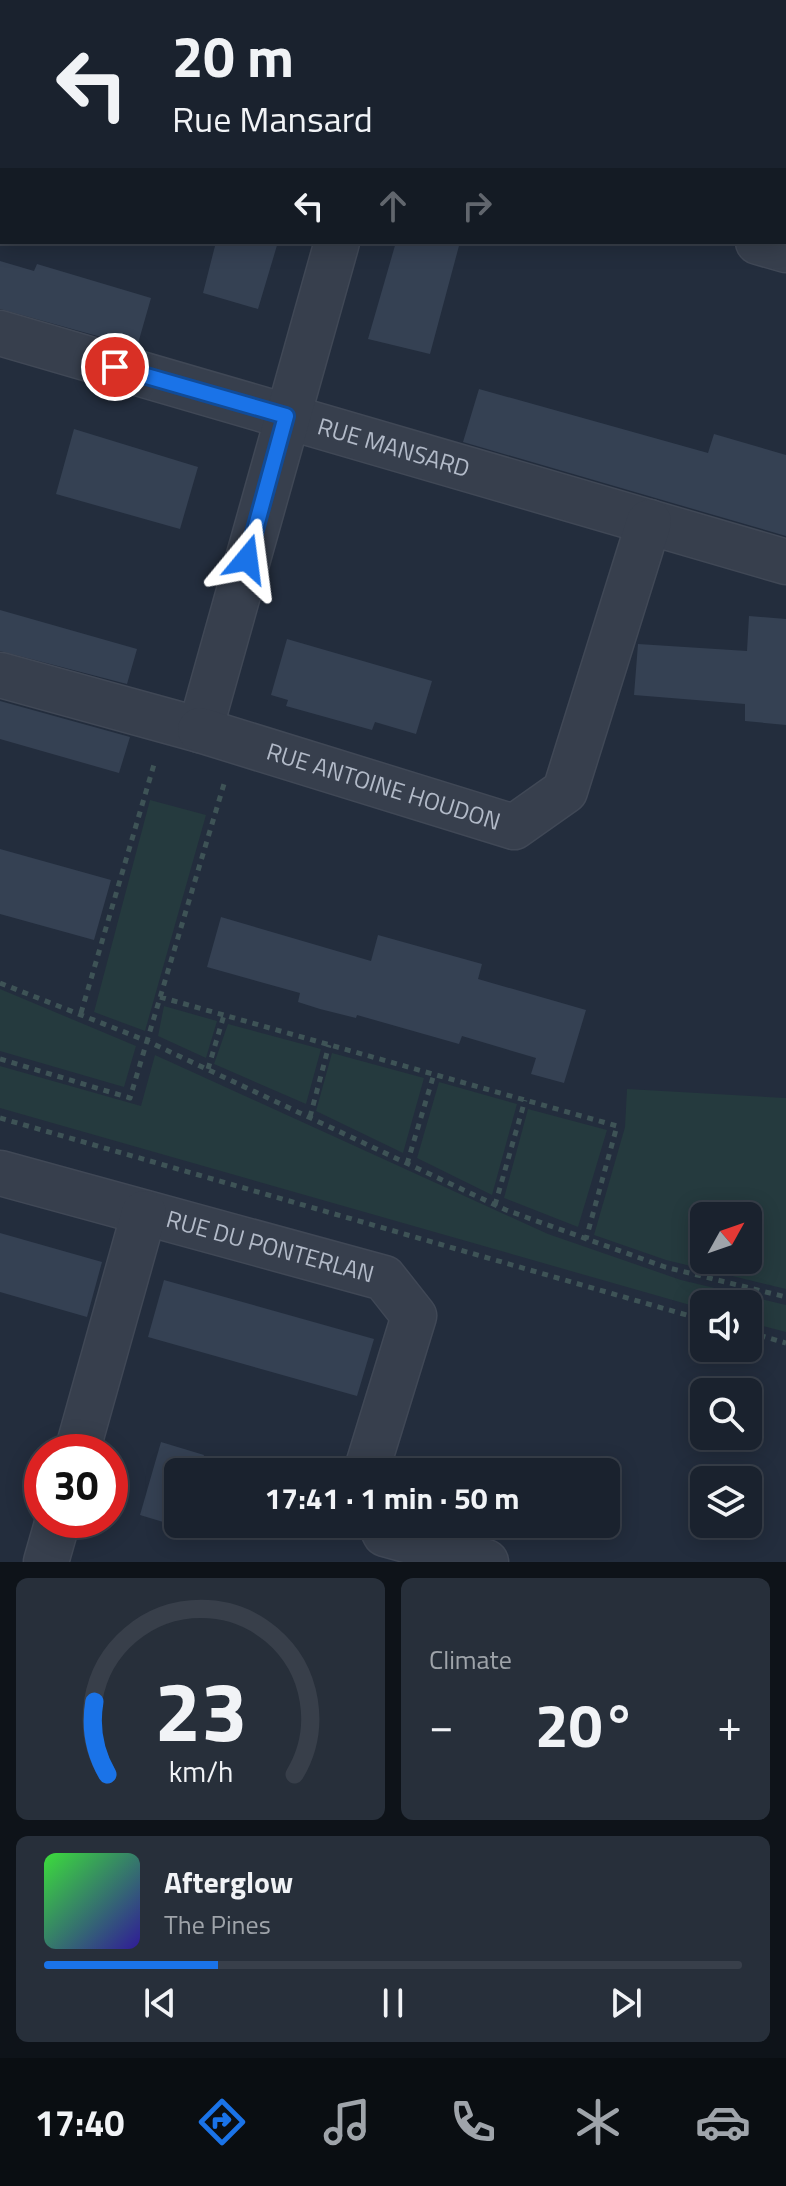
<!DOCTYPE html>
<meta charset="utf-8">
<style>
body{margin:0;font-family:"Titillium Web",sans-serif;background:#272f3a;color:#f1f3f6;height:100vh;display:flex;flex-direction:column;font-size:30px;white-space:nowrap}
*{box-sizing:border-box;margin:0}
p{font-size:26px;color:#9fa4aa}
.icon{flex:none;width:44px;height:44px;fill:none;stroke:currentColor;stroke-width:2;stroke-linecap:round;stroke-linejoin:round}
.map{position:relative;height:1562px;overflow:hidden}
.panel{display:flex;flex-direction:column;gap:16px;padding:16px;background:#0e1319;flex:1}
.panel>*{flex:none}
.guide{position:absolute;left:0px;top:0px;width:786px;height:244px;box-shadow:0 4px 20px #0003,0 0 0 2px #383f4a;background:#1a222e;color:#f1f3f6;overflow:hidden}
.needle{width:52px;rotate:50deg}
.fabs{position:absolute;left:690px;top:1202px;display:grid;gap:16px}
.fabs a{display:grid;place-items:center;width:72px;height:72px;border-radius:12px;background:#1a222e;box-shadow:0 4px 20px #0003,0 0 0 2px #383f4a;font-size:40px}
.speed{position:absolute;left:24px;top:1434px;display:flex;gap:16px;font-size:40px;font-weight:700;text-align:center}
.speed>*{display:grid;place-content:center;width:104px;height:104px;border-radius:50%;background:#1a222e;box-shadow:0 4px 20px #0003,0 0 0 2px #383f4a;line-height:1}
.speed .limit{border:12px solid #d22;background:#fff;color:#111}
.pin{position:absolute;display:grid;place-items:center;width:68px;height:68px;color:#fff;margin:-34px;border:4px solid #fff;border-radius:50%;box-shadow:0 2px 8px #0007}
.me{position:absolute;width:88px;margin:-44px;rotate:16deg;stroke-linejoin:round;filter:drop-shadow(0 0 6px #0008)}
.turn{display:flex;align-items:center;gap:28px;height:168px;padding:0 40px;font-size:36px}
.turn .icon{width:104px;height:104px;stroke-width:2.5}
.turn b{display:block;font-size:56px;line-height:68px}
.lanes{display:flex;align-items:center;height:76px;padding:0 40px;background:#0003;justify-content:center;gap:40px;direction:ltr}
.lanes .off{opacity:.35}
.big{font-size:60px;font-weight:700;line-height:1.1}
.panel .tile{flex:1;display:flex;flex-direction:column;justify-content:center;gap:12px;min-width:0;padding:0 28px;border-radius:12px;background:#272f3a}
.panel .dial{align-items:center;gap:0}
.dial svg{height:208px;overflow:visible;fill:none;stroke:#383f4a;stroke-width:7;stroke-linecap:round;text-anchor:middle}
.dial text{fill:#f1f3f6;stroke:none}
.song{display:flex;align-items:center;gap:24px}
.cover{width:96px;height:96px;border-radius:12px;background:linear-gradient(135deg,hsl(120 70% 55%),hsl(250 70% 35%))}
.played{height:8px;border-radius:4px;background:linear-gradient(90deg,#1a73e8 25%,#383f4a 25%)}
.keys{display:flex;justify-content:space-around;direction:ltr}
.heat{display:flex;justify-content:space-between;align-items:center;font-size:44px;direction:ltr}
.panel .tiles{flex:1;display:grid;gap:16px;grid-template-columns:1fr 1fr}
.tile:last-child{grid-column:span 2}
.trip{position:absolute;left:164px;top:1458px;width:456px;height:80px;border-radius:12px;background:#1a222e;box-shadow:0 4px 20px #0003,0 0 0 2px #383f4a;font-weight:700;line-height:80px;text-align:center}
.menu{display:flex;height:128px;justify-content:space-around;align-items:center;background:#0a0e12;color:#9fa4aa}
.menu .icon{width:56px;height:56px}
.menu .selected{color:#1a73e8}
.menu b{font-size:36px;color:#f1f3f6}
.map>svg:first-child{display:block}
.green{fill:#253a3e;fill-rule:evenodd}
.building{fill:#354153}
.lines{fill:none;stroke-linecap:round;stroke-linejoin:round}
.minor-casing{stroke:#404856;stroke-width:47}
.path{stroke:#3e5356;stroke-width:5;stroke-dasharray:6 6;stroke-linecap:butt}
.minor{stroke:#373f4d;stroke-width:44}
.route-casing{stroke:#114b97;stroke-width:20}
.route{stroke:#1a73e8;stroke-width:14}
.labels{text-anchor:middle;stroke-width:8;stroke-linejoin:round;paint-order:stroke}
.street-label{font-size:24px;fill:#b2bac8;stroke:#1c2432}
</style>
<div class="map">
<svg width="786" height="1562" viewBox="0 0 786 1562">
<rect width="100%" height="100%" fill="#232d3d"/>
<path class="green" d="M 150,800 L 206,815 L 145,1031 L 94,1012 Z
M 0,989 L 136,1046 L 124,1087 L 0,1051 Z
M 164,1006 L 217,1021 L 206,1058 L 158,1036 Z
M 228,1024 L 321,1049 L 306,1104 L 214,1064 Z
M 332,1053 L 424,1078 L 403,1153 L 316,1111 Z
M 155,1055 L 548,1234 L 681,1280 L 786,1305 L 786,1332 L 748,1322 L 748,1304 L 704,1304 L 704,1309 L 0,1108 L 0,1066 L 141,1106 Z
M 439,1082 L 517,1104 L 492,1195 L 417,1158 Z
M 627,1089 L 786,1098 L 786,1289 L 666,1260 L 594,1235 L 625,1127 ZM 704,1216 L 748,1216 L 748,1260 L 704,1260 Z
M 528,1109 L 607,1130 L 578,1227 L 504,1198 Z"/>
<path class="building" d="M 216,242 L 278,242 L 258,309 L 203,293 Z
M 396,242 L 460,242 L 430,354 L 368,339 Z
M 0,261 L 34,271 L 37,264 L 151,298 L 137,347 L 0,309 Z
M 479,389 L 708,453 L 714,434 L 786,455 L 786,536 L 463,442 Z
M 74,429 L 198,467 L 180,529 L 56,494 Z
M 0,610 L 137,649 L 127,684 L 0,651 Z
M 749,616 L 786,619 L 786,725 L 745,721 L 745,704 L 634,695 L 638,644 L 747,651 Z
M 287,639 L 432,681 L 416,734 L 375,722 L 372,730 L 286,706 L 288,700 L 271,695 Z
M 0,701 L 130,737 L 119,773 L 0,739 Z
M 0,849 L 111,880 L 94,940 L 0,914 Z
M 221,917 L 371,961 L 378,935 L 482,964 L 478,979 L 586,1010 L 564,1083 L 531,1074 L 536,1058 L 462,1036 L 459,1044 L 357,1015 L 356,1018 L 320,1009 L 298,1002 L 300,993 L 207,967 Z
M 0,1233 L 102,1262 L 87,1317 L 0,1292 Z
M 164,1280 L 374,1339 L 357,1396 L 148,1337 Z
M 161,1442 L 204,1455 L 199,1472 L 178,1472 L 178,1524 L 184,1524 L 183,1528 L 140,1515 Z"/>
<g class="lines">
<defs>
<g id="minor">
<path d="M 404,2 L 405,0"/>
<path d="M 0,23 L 2,23"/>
<path d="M 758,242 L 786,250"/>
<path id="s1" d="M 0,333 L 786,562"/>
<path d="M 0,675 L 200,730 L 337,242"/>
<path id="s2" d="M 200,730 L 514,827 L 565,791 L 649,522"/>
<path id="s3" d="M 0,1173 L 384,1278 L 414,1316 L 366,1472"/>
<path d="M 77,1452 L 144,1213"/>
<path d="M 380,1524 L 385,1534 L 486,1562"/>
<path d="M 46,1562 L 58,1520"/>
</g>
</defs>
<use href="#minor" class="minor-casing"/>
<path class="path" d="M 0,983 L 147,1041 L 224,784
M 160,997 L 617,1126 L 586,1239
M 81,1013 L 155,761
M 0,1059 L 130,1098 L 147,1041 L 506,1210 L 665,1267 L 786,1297
M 208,1069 L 224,1015
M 310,1117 L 329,1045
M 0,1118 L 704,1320
M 407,1164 L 434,1074
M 495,1205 L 525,1100
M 748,1332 L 786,1343"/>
<use href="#minor" class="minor"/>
</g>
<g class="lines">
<defs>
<path id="route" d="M 115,367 L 286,416 L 247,559"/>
</defs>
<use href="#route" class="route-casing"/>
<use href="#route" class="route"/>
</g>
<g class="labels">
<g class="street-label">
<text dy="8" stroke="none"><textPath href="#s1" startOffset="410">RUE MANSARD</textPath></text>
<text dy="8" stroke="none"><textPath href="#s2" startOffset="192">RUE ANTOINE HOUDON</textPath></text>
<text dy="8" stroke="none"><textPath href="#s3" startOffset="280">RUE DU PONTERLAN</textPath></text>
</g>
</g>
</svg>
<div class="fabs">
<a><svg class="needle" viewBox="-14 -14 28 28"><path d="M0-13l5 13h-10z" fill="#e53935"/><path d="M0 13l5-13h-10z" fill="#9fa4aa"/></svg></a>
<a><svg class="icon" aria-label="sound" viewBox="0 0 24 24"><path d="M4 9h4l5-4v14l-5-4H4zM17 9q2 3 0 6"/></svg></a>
<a><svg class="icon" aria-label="search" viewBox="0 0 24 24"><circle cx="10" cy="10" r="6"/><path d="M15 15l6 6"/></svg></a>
<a><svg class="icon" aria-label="layers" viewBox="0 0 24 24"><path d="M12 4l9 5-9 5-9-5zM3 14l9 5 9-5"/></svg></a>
</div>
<div class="speed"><div class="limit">30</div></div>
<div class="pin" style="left:115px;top:367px;background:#d93025"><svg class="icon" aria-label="arrive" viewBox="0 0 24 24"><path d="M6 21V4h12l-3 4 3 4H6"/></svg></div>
<svg class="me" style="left:247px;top:559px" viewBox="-20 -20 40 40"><path d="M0-17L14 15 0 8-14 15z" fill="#1a73e8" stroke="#fff" stroke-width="4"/></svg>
<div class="trip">17:41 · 1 min · 50 m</div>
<div class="guide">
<div class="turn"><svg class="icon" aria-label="left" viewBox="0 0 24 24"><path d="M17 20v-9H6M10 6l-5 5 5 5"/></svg><div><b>20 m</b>Rue Mansard</div></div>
<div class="lanes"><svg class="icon" aria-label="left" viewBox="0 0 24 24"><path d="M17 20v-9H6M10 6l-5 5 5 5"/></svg><svg class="icon off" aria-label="ahead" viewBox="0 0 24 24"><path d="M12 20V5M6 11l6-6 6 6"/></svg><svg class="icon off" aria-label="right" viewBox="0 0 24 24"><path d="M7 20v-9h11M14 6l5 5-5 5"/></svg></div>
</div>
</div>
<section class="panel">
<div class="tiles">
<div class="tile dial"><svg viewBox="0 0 100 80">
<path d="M14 69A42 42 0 1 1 86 69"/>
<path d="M14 69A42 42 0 0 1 9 41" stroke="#1a73e8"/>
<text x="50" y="56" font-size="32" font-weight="700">23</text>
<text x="50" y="72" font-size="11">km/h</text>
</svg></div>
<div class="tile"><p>Climate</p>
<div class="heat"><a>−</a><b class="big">20°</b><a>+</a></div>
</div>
<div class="tile">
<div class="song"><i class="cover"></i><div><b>Afterglow</b><p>The Pines</p></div></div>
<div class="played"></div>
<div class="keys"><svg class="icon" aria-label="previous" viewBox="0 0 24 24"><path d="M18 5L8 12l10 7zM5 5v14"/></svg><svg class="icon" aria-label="pause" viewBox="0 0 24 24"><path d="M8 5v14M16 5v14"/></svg><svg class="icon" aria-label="next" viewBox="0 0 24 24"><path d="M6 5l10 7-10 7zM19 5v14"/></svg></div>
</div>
</div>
</section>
<nav class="menu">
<b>17:40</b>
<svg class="icon selected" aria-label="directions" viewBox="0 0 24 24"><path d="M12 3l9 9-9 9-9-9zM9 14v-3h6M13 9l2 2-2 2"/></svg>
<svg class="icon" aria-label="music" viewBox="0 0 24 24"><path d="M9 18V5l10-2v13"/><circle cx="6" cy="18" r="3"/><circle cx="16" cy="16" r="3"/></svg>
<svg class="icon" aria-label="phone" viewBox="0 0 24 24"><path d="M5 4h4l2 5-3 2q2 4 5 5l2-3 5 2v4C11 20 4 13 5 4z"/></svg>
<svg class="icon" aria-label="climate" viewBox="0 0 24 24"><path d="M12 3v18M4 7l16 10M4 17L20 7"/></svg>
<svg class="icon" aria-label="car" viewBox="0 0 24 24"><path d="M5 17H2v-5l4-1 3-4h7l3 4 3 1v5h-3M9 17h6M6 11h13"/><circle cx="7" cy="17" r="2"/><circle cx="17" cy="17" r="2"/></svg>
</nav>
